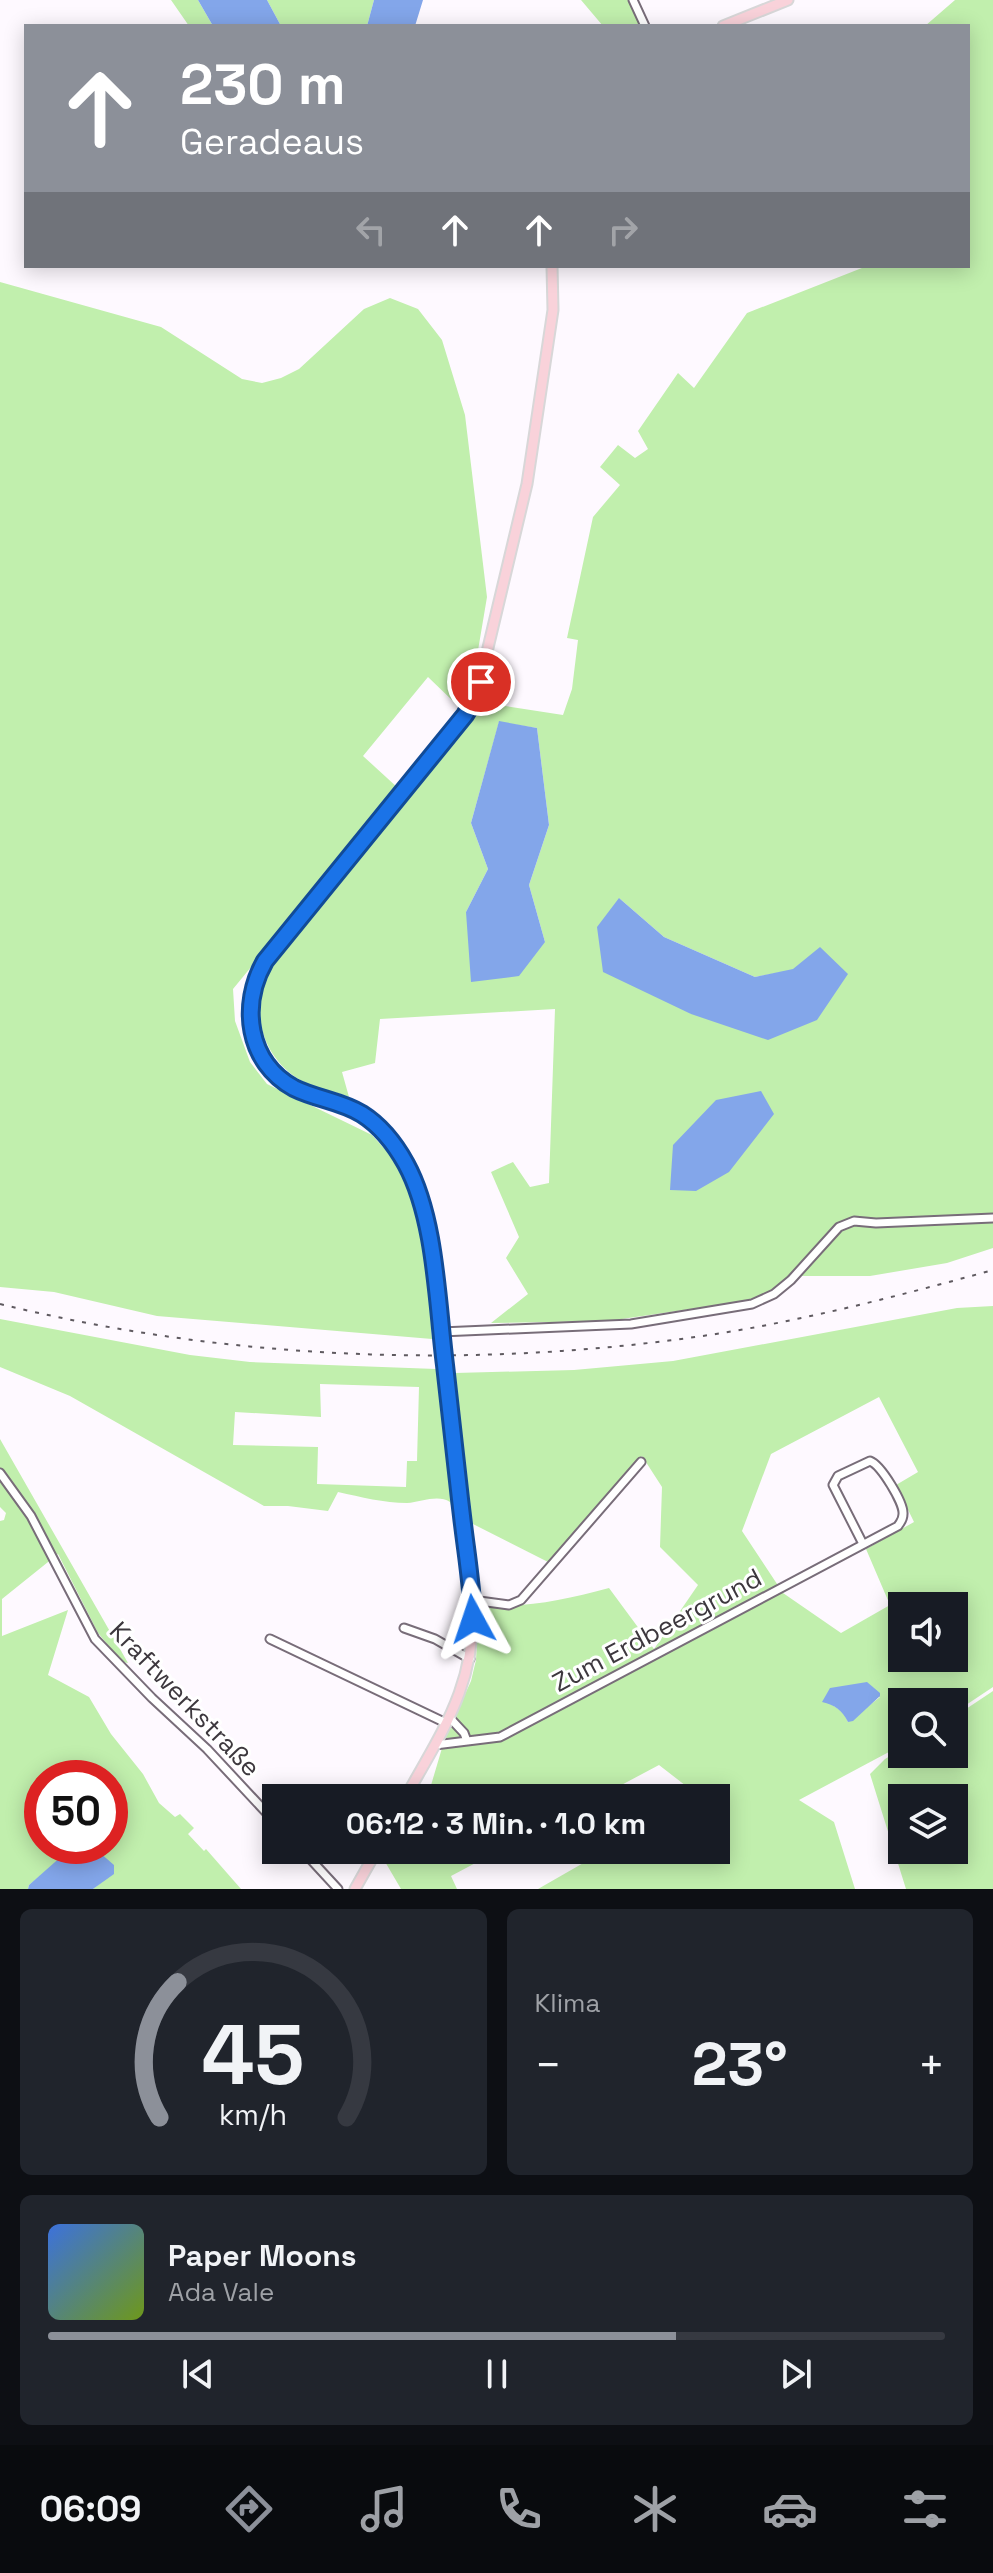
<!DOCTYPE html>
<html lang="de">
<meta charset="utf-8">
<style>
body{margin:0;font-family:"Space Grotesk",sans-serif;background:#20242c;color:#f1f3f6;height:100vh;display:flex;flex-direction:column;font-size:30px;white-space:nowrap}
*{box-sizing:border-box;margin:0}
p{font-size:26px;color:#9ea1a6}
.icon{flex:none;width:44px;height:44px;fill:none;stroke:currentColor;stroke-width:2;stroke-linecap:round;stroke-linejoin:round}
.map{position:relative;height:1889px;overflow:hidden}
.sheet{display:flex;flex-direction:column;gap:20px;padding:20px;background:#0d0f14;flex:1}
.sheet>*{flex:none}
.guide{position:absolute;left:24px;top:24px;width:946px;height:244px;border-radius:0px;box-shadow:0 4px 20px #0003;background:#8c9099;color:#fff;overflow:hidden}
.buttons{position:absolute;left:888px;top:1592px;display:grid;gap:16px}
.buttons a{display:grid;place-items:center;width:80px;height:80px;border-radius:0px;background:#171b24;box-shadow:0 4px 20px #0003;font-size:40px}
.speed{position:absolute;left:24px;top:1760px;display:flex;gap:16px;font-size:40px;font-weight:700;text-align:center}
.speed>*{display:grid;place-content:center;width:104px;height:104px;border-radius:50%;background:#171b24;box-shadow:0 4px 20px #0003;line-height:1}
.speed .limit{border:12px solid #d22;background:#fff;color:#111}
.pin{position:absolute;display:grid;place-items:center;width:68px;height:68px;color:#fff;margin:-34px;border:4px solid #fff;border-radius:50%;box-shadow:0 2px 8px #0007}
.me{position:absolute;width:88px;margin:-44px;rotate:355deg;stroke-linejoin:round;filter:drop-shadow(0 0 6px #0008)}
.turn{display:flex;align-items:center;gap:28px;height:168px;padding:0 24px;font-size:36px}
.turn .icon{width:104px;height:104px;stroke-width:2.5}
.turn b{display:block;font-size:56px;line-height:68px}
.lanes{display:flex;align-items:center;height:76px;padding:0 24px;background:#0003;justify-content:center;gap:40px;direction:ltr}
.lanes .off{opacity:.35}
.big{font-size:60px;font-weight:600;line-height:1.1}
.sheet .widget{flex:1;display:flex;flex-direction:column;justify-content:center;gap:12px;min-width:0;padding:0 28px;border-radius:12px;background:#20242c}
.sheet .dial{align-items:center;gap:0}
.dial svg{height:208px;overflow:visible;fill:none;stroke:#363941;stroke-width:7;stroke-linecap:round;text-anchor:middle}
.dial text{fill:#f1f3f6;stroke:none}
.song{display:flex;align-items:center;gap:24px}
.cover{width:96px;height:96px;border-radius:12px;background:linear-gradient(135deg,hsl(220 70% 55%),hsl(80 70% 35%))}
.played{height:8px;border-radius:4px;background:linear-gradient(90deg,#8c9099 70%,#363941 70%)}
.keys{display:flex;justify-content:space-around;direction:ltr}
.heat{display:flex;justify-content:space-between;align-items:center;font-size:44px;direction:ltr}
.sheet .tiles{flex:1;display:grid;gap:20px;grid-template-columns:1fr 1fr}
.widget:last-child{grid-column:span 2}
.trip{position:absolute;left:262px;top:1784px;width:468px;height:80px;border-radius:0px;background:#171b24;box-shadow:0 4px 20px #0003;font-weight:600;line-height:80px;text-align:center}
.tabs{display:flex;height:128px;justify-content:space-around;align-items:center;background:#090b0e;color:#9ea1a6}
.tabs .icon{width:56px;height:56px}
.tabs .active{color:#8c9099}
.tabs b{font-size:36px;color:#f1f3f6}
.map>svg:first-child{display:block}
.green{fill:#c1efad;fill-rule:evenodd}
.water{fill:#83a6ea}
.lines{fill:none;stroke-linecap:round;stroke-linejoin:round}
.minor-casing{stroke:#786d79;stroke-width:11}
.major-casing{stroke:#d8d7d8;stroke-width:13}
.minor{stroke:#fff;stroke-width:7}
.major{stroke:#f9d2da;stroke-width:9}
.rail{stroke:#5f5a60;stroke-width:2;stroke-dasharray:4 8;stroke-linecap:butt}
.major-bridge-casing{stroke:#d8d7d8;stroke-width:13;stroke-linecap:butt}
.major-bridge{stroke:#f9d2da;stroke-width:9}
.route-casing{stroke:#114b97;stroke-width:20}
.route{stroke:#1a73e8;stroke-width:14}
.labels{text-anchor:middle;stroke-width:6;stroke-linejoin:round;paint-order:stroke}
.street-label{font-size:26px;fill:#3d383e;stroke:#fff}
</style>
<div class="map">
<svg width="993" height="1889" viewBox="0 0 993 1889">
<rect width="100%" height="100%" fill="#fef9ff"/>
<path class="green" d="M 171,0 L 198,0 L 213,26 L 189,26 Z
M 267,0 L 374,0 L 367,26 L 281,26 Z
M 581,0 L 628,0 L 640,26 L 603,26 Z
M 955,0 L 993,0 L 993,1248 L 947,1263 L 870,1276 L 790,1276 L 768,1292 L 746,1301 L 608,1321 L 491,1323 L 528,1294 L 506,1258 L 519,1237 L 491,1172 L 513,1162 L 530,1187 L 549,1183 L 555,1009 L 380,1019 L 375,1063 L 342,1072 L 349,1097 C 334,1091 316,1089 302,1081 C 261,1058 248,1008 271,968 L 367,850 L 480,702 L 563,715 L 572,689 L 578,640 L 567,638 L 593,517 L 620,485 L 600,467 L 618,445 L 635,458 L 648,449 L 638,431 L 678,373 L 694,388 L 747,313 L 867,266 L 968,266 L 968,26 L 925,26 ZM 499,722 L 537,728 L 549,825 L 529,885 L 545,942 L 466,912 L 488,869 L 471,823 ZM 619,898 L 664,937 L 755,977 L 793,970 L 691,1014 Z
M 0,282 L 161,327 L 242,379 L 262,383 L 281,378 L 299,369 L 364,309 L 390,298 L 418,309 L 442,340 L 465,415 L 487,597 L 472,686 L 456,704 L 428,677 L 363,756 L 398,788 L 233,989 L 235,1021 L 250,1062 L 267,1084 L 372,1135 L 392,1157 L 412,1185 L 423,1225 L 434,1318 L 431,1326 L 432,1339 L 157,1316 L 54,1292 L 0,1287 Z
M 993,1306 L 993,1687 L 954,1713 L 954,1702 L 902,1702 L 902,1745 L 799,1800 L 834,1822 L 855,1889 L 538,1889 L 606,1850 L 716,1850 L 716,1798 L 698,1798 L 699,1796 L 659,1765 L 597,1798 L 417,1798 L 429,1792 L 445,1738 L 471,1681 L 476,1660 L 479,1604 C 526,1609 563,1600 609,1588 L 654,1649 L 698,1585 L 660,1547 L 662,1487 L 642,1456 L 548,1562 L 469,1522 L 455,1399 L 455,1373 L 574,1370 L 673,1361 L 957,1308 ZM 879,1397 L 918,1472 L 896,1485 L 914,1522 L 866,1549 L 890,1605 L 841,1633 L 783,1593 L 742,1531 L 771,1454 ZM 902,1606 L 954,1606 L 954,1658 L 902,1658 ZM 880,1697 L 848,1722 L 844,1713 L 831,1704 Z
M 0,1319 L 190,1355 L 250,1362 L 436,1369 L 444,1393 L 459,1520 L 455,1520 L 450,1502 C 438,1494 421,1502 407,1503 C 384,1503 361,1497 338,1492 L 328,1511 L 288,1506 L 264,1506 L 70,1396 L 0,1367 ZM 320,1384 L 419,1387 L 417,1461 L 407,1461 L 406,1487 L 317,1484 L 318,1447 L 233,1445 L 235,1412 L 321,1417 Z
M 0,1439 L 128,1663 L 122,1662 L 98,1633 L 58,1554 L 2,1599 L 2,1636 L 68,1610 L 48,1675 L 89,1697 L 111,1734 L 143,1774 L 159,1803 L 175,1817 L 180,1814 L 194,1828 L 188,1834 L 204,1851 L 206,1849 L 241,1889 L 93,1889 L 103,1881 L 101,1855 L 92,1846 L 110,1846 L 110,1778 L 42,1778 L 42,1846 L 76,1846 L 29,1885 L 28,1889 L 0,1889 L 0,1521 L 4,1520 L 6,1513 L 0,1507 Z
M 993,1691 L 993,1889 L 906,1889 L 870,1774 L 885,1759 L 902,1749 L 902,1754 L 954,1754 L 954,1717 ZM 902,1798 L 954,1798 L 954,1850 L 902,1850 Z
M 389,1850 L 500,1850 L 451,1876 L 457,1889 L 401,1889 L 384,1860 Z"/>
<path class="water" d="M 198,0 L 267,0 L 281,26 L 213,26 Z
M 374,0 L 423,0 L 415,26 L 367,26 Z
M 499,721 L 537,728 L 549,825 L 529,885 L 545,942 L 519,976 L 471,982 L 466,912 L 488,869 L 471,823 Z
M 619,898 L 664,937 L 755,977 L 793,969 L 820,947 L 848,974 L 817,1020 L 768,1040 L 691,1014 L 603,972 L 597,927 Z
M 761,1091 L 774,1114 L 729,1172 L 696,1191 L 670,1190 L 673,1145 L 716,1100 Z
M 867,1682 L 880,1693 L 880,1696 L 853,1721 L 848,1722 C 842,1710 835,1705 822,1702 L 830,1688 Z
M 92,1846 L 114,1865 L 114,1874 L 93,1889 L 28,1889 L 29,1885 L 72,1847 Z"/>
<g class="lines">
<defs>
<path id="minor" d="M 633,0 L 645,26
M 441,1332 L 631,1324 L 752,1304 L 774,1294 L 791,1280 L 839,1227 L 854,1221 L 876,1223 L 993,1218
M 0,1473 L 31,1516 L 95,1639 L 152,1698 L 207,1749 L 276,1823
M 472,1600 L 509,1605 L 521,1600 L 641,1462
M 404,1628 L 435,1639 L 470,1659
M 270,1639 L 446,1723
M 449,1717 L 464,1733 L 467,1741
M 435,1745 L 500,1737 L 898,1526 C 901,1521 903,1520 903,1514 C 904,1503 881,1465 870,1461 L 838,1476 L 833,1485 L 863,1544
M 302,1850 L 338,1889"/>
<path id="major" d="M 723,26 L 788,0
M 442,1344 C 434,1278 434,1207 397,1150 C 366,1101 338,1111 295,1088 C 248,1062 239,1005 265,961 L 460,722 L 477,694 L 527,484 L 553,310 L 552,266
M 405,1798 C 443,1730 478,1681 472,1600 L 445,1372
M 355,1889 L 377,1850"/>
</defs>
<use href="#minor" class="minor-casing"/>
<use href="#major" class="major-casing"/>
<use href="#minor" class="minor"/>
<use href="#major" class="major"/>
<path class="rail" d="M 0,1304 C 233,1361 479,1370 716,1334 C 810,1319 902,1295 993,1270"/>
<defs>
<path id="major-bridge" d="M 442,1344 L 445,1372"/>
</defs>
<use href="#major-bridge" class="major-bridge-casing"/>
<use href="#major-bridge" class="major-bridge"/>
</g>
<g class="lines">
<defs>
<path id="route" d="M 473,1619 C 472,1585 466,1551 462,1516 C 456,1466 451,1416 445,1365 C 437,1303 436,1219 406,1164 C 395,1144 381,1126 362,1114 C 341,1101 316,1099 294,1088 C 247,1062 240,1005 265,961 L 465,715 L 474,700 L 481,682"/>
</defs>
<use href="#route" class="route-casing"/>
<use href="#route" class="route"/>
</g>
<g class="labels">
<g class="street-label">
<text transform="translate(657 1630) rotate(-28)" y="9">Zum Erdbeergrund</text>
<text transform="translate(185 1699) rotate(46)" y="9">Kraftwerkstraße</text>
</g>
</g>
</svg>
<div class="buttons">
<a><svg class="icon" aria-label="sound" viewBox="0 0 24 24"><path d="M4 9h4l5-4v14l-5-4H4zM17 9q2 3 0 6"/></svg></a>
<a><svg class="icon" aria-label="search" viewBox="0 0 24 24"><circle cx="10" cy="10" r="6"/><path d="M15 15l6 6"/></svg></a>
<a><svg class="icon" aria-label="layers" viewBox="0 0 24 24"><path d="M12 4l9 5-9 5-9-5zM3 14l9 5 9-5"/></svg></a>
</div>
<div class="speed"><div class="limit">50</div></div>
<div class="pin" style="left:481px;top:682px;background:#d93025"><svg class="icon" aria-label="arrive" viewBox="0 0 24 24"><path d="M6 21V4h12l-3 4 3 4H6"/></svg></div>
<svg class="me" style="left:473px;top:1619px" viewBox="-20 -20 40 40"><path d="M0-17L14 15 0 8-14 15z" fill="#1a73e8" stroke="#fff" stroke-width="4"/></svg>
<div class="trip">06:12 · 3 Min. · 1.0 km</div>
<div class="guide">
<div class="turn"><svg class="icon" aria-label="ahead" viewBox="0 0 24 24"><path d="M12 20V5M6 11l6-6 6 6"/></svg><div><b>230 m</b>Geradeaus</div></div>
<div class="lanes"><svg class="icon off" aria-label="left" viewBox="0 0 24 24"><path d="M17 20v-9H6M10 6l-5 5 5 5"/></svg><svg class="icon" aria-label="ahead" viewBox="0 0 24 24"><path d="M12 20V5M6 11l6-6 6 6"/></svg><svg class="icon" aria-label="ahead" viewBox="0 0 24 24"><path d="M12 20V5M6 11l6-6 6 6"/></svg><svg class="icon off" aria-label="right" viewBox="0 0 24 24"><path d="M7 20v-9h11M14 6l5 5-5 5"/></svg></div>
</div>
</div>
<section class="sheet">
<div class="tiles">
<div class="widget dial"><svg viewBox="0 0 100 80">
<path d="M14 69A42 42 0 1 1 86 69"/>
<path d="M14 69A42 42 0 0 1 21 17" stroke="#8c9099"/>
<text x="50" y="56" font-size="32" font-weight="700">45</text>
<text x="50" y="72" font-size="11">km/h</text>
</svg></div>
<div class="widget"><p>Klima</p>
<div class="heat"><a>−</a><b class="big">23°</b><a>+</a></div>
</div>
<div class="widget">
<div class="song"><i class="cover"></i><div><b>Paper Moons</b><p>Ada Vale</p></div></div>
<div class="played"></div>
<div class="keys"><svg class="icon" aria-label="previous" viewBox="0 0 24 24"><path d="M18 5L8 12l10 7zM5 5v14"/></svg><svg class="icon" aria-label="pause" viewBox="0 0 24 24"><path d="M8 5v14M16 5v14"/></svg><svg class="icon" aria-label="next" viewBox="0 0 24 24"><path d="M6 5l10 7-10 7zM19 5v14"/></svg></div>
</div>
</div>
</section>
<nav class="tabs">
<b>06:09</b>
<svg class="icon active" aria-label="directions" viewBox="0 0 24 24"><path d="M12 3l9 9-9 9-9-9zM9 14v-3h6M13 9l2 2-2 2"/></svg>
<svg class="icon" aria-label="music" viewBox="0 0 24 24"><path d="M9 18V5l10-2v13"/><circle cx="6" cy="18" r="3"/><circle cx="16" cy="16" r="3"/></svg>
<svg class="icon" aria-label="phone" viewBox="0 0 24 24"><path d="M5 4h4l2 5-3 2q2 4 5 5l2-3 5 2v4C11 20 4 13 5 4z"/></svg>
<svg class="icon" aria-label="climate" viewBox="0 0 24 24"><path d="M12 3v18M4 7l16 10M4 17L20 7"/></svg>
<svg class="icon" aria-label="car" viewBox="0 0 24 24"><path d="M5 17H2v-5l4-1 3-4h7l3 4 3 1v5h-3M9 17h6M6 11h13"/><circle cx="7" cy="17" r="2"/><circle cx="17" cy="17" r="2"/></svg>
<svg class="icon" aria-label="filters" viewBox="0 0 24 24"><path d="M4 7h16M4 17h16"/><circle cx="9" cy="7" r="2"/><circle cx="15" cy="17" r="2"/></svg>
</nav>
